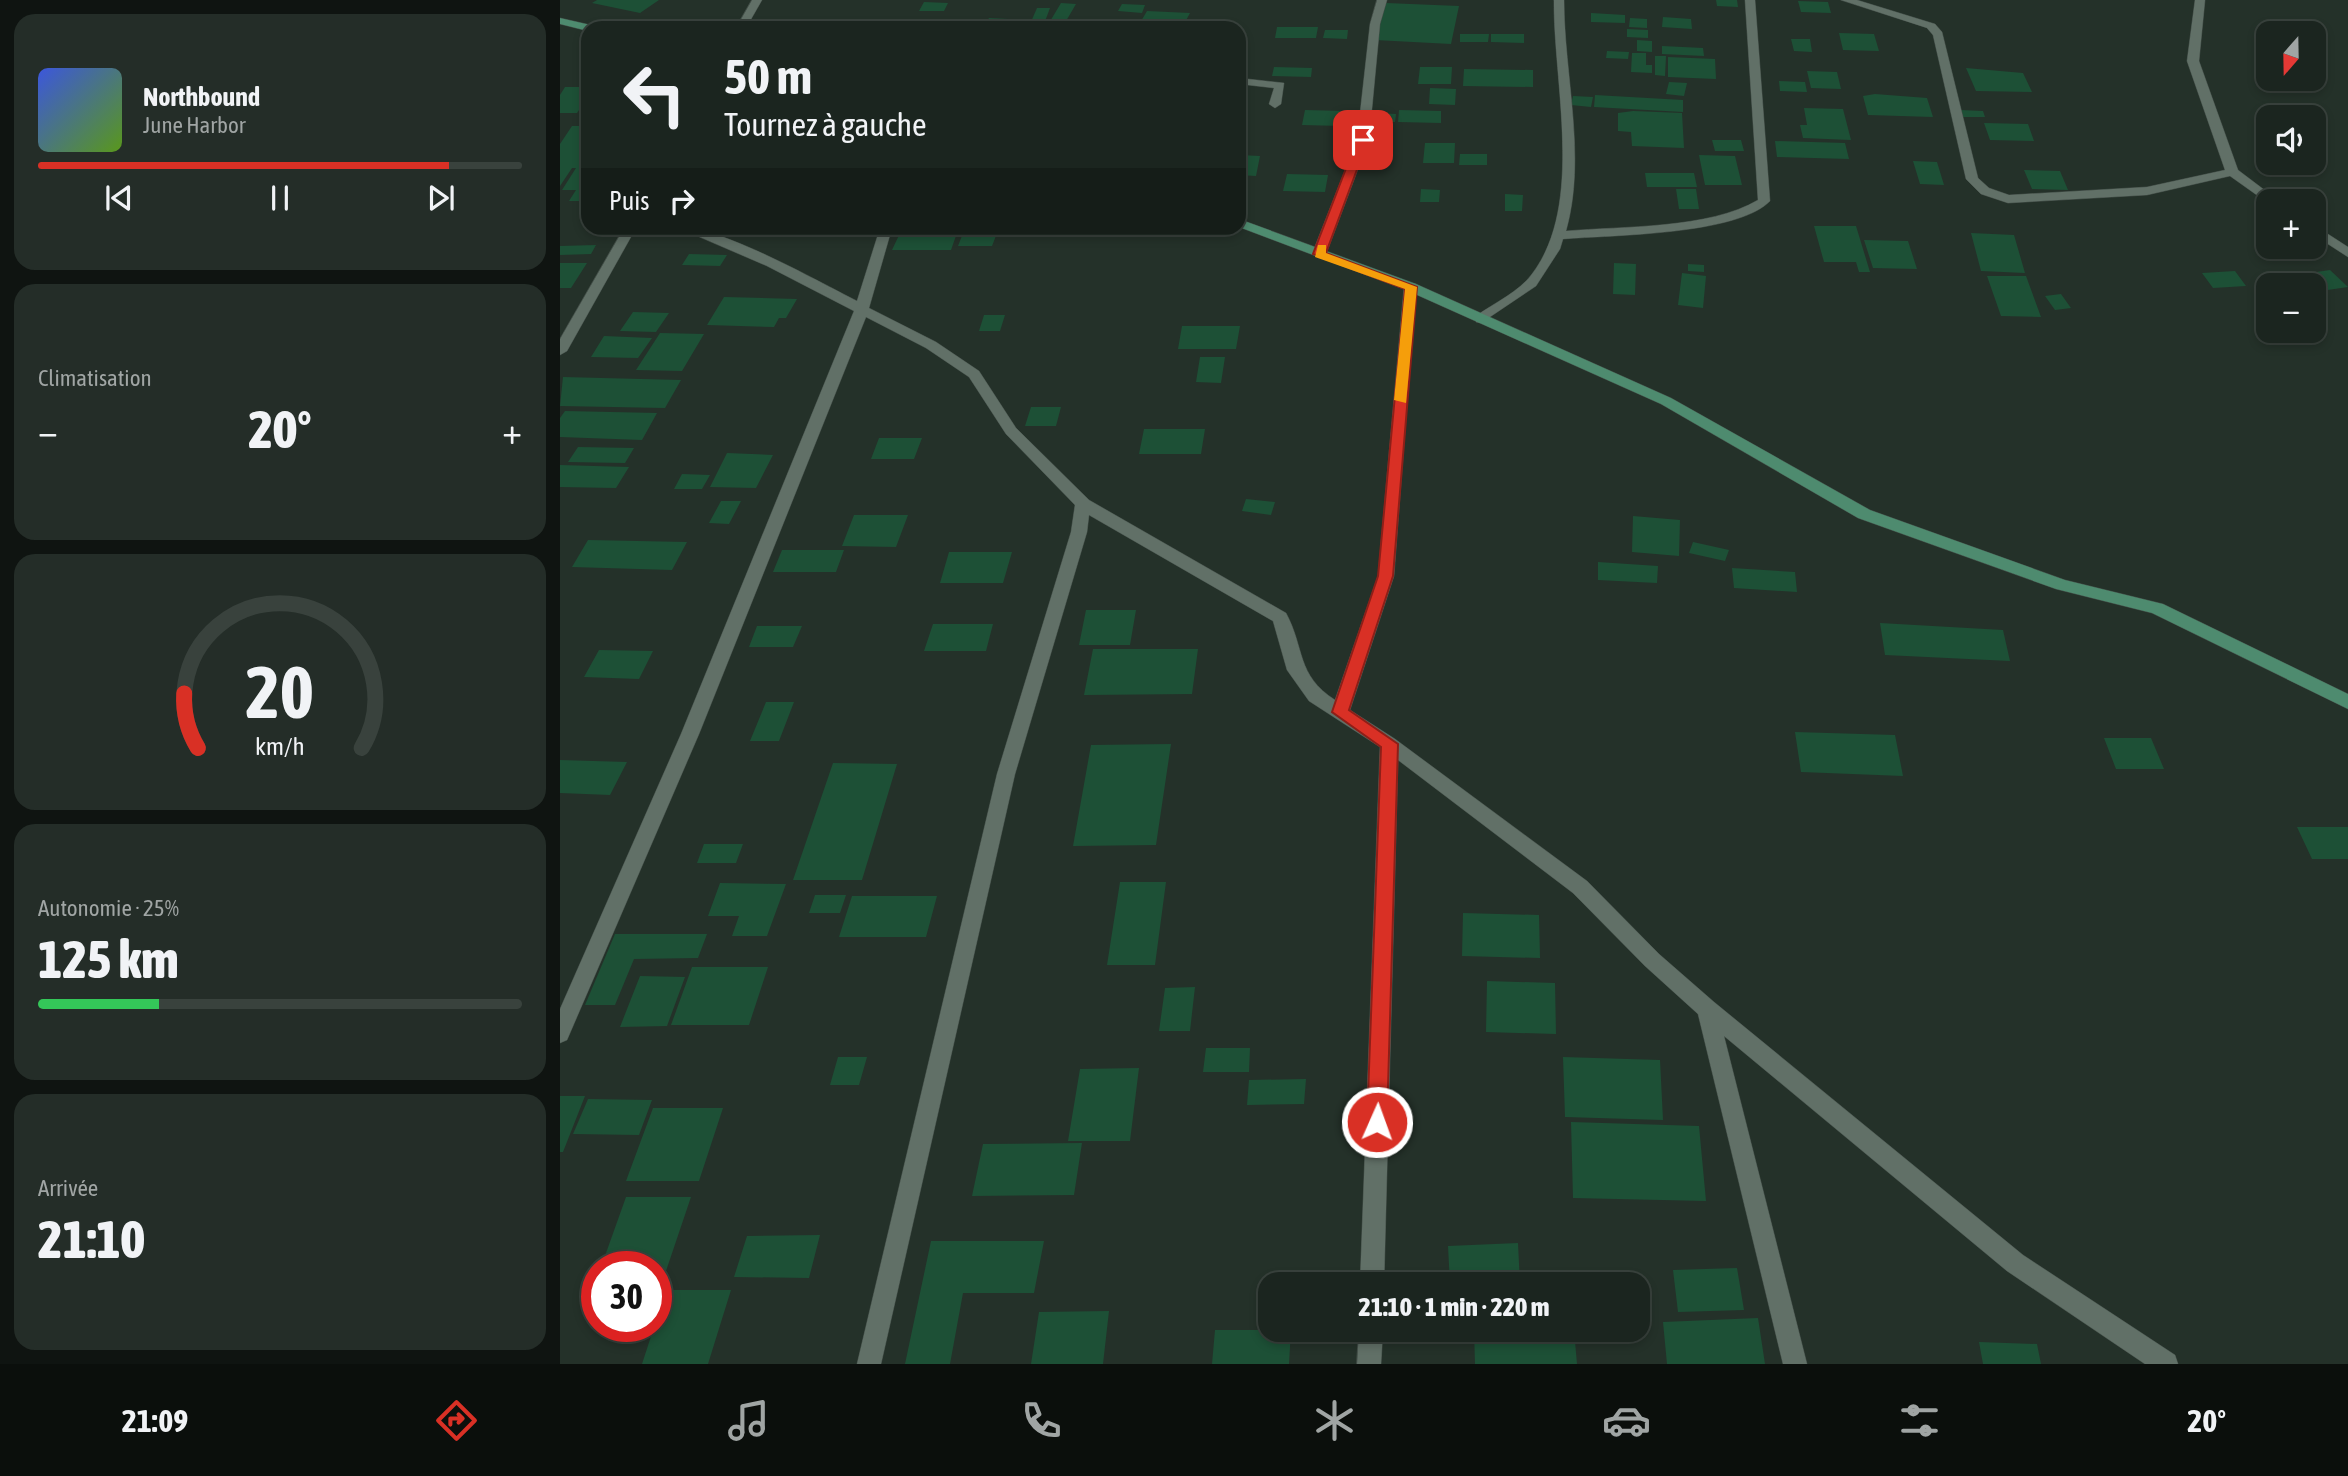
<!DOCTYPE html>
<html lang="fr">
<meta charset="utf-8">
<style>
body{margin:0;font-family:"Asap Condensed",sans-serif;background:#242d28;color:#f1f3f6;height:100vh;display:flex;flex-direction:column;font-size:26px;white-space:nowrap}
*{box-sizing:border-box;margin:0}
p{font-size:23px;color:#a0a5a4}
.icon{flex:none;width:38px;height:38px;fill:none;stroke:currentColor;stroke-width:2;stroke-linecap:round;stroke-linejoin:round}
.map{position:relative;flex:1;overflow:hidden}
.details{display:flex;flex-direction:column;gap:14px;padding:14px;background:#0f1411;width:560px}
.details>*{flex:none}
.hud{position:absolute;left:21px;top:21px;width:665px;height:214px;border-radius:21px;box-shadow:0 4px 10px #0003,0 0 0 2px #39423d;background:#1b251f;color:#f1f3f6;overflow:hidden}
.needle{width:46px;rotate:200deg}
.controls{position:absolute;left:1696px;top:21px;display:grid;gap:14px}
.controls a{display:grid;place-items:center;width:70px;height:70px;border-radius:14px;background:#1b251f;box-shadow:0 4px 10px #0003,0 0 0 2px #39423d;font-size:35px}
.speed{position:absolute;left:21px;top:1251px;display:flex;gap:14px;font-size:35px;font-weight:700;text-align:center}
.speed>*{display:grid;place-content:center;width:91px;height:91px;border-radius:50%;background:#1b251f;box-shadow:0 4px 10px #0003,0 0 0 2px #39423d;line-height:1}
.speed .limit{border:10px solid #d22;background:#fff;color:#111}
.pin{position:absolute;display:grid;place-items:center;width:60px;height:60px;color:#fff;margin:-30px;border-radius:14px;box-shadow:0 4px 10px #0006}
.me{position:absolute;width:77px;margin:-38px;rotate:2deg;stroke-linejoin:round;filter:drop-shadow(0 0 5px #0008)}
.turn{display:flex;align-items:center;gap:24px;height:147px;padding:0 28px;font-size:32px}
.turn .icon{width:91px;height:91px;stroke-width:2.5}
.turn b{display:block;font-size:49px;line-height:60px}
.then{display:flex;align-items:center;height:66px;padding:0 28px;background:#0003;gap:14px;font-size:26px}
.big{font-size:52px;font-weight:800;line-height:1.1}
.details .tile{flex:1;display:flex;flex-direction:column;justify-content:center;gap:10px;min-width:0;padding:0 24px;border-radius:21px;background:#242d28}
.details .dial{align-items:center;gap:0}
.dial svg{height:182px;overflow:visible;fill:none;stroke:#39423d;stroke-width:7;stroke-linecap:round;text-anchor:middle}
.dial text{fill:#f1f3f6;stroke:none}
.song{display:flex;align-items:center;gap:21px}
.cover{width:84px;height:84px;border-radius:10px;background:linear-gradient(135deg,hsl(230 70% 55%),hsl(90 70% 35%))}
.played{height:7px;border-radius:4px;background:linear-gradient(90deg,#d93025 85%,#39423d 85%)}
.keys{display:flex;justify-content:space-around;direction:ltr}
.heat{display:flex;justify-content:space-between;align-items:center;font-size:38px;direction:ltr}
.charge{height:10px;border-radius:5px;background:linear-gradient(90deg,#34c759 25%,#39423d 0)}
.trip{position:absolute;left:698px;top:1272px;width:392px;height:70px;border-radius:21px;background:#1b251f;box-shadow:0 4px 10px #0003,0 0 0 2px #39423d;font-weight:800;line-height:70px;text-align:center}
.dock{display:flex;height:112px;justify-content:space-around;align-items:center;background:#0b0f0c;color:#a0a5a4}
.dock .icon{width:49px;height:49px}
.dock .selected{color:#d93025}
.dock b{font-size:32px;color:#f1f3f6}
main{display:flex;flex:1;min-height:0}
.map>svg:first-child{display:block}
.building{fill:#1d5036}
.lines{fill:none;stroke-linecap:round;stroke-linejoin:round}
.street-casing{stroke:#424d47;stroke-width:1}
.secondary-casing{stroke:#424d47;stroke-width:1}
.street{fill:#617067;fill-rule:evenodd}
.secondary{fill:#4e8b6f;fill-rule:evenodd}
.route{fill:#d93025;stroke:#8d1f18;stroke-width:2}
.slow{fill:#f59e0b}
</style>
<main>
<section class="details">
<div class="tile">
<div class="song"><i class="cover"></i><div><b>Northbound</b><p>June Harbor</p></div></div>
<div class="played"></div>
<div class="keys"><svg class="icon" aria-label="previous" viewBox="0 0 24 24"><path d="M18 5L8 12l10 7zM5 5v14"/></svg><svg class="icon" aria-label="pause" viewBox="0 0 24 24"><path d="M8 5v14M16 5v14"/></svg><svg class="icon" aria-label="next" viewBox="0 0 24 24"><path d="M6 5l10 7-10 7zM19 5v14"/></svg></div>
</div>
<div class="tile"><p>Climatisation</p>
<div class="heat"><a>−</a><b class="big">20°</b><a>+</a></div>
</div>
<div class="tile dial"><svg viewBox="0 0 100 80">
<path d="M14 69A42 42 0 1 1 86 69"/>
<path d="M14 69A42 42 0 0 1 8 45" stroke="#d93025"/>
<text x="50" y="56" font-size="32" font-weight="700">20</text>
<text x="50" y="72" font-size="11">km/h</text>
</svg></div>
<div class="tile"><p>Autonomie · 25%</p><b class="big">125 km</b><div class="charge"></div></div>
<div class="tile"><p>Arrivée</p><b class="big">21:10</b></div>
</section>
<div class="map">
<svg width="1788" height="1364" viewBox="0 0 1788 1364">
<rect width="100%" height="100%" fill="#243129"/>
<path class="building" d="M 37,0 L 99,0 L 80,13 L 32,3 Z
M 1156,0 L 1177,0 L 1178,7 L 1157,6 Z
M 1238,1 L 1268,2 L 1271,13 L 1241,12 Z
M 364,2 L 388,3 L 384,11 L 359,11 Z
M 501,3 L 516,4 L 502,28 L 486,28 Z
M 826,3 L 899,6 L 891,44 L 815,40 Z
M 562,4 L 585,5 L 582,13 L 558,11 Z
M 477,8 L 490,8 L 484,24 L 470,24 Z
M 587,11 L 630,13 L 622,28 L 577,28 Z
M 1031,13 L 1065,15 L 1065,23 L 1031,22 Z
M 1103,17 L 1131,19 L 1132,29 L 1102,27 Z
M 429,18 L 465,20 L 461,28 L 423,28 Z
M 1070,18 L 1087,19 L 1087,28 L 1069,27 Z
M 717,27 L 758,27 L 756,38 L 715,38 Z
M 1067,29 L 1088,30 L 1088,38 L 1067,37 Z
M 765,30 L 788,30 L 787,39 L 763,38 Z
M 1279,33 L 1314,34 L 1319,51 L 1283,50 Z
M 900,34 L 929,34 L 928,42 L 900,42 Z
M 931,34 L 964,34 L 964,43 L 931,42 Z
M 1231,39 L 1250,39 L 1252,52 L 1234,51 Z
M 1077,40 L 1092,41 L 1092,52 L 1077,51 Z
M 1102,46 L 1143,48 L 1144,56 L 1102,54 Z
M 1047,51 L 1069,52 L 1068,59 L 1046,58 Z
M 1072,53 L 1086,53 L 1086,65 L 1092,65 L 1092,73 L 1071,72 Z
M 1095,56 L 1106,56 L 1105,76 L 1095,75 Z
M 1108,57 L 1155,59 L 1156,79 L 1108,77 Z
M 714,67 L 752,68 L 751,77 L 712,76 Z
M 860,67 L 892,67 L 891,84 L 858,84 Z
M 1406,68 L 1463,73 L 1472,92 L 1416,91 Z
M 904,69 L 973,70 L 973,87 L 903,86 Z
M 1247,71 L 1277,72 L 1281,89 L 1251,88 Z
M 1219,81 L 1245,82 L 1247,92 L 1220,91 Z
M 1109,82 L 1127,83 L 1124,96 L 1106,94 Z
M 5,87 L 28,87 L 28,97 L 17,113 L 0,113 L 0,95 Z
M 870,88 L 896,89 L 895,105 L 869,104 Z
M 1315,94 L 1367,98 L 1373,117 L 1308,115 L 1303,96 Z
M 1035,95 L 1123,100 L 1123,112 L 1034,107 Z
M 1013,96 L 1033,97 L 1031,107 L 1011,105 Z
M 1244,108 L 1283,109 L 1291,140 L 1243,138 L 1240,125 L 1247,125 Z
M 745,110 L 784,111 L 782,126 L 742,125 Z
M 839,110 L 881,111 L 881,123 L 838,122 Z
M 1400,110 L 1423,111 L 1425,117 L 1403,117 Z
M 1073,111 L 1122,113 L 1124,148 L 1072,146 L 1071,132 L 1058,131 L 1058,113 Z
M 818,113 L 836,114 L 835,122 L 817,122 Z
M 1424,123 L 1468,124 L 1474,141 L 1430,140 Z
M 12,126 L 28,126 L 28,201 L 9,201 L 16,190 L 2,190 L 16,168 L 12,168 L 0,186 L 0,144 Z
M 1152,140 L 1181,140 L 1184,151 L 1155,151 Z
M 1215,141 L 1285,143 L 1289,159 L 1217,157 Z
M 865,143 L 895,143 L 894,163 L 863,163 Z
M 900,154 L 927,154 L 927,165 L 899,165 Z
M 679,155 L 700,156 L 696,176 L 679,175 Z
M 1139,155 L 1175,156 L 1182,185 L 1145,185 Z
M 1353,161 L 1377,162 L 1384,185 L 1360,184 Z
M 1464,170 L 1500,171 L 1508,190 L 1472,189 Z
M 1085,173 L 1134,173 L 1137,187 L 1087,187 Z
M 727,174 L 768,175 L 765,192 L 723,191 Z
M 861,189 L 880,190 L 879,202 L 860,202 Z
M 1116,189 L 1136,189 L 1139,209 L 1119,209 Z
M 945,194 L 963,195 L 962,211 L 945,211 Z
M 1254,226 L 1296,226 L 1310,272 L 1299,272 L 1296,262 L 1264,262 Z
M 230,228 L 253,228 L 250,234 L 227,233 Z
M 405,228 L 439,228 L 432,246 L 398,246 Z
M 340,233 L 397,233 L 391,250 L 332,250 Z
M 1411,233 L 1454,235 L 1465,273 L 1421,271 Z
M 1304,240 L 1348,241 L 1357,269 L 1313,268 Z
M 36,245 L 31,254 L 0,255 L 0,246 Z
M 129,254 L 167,255 L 160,266 L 122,265 Z
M 0,263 L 27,263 L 11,288 L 0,288 Z
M 1054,263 L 1076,264 L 1075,295 L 1053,294 Z
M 1128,264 L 1144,265 L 1144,272 L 1128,271 Z
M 1770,270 L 1788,287 L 1754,292 L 1754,285 L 1740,285 L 1730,276 Z
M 1675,271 L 1686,286 L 1653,288 L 1642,273 Z
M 1122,273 L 1146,276 L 1143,308 L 1118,305 Z
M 1427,276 L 1466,276 L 1481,317 L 1441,316 Z
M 1501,294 L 1511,308 L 1495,310 L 1485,296 Z
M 164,297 L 237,299 L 226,318 L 219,318 L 214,327 L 147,325 Z
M 73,312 L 109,313 L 96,332 L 60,331 Z
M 424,315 L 445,315 L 440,331 L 419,331 Z
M 622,326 L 680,326 L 676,349 L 618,349 Z
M 100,333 L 144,334 L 122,371 L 76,370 Z
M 44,336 L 92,338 L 78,358 L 31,357 Z
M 640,357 L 665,357 L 661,383 L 636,382 Z
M 3,377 L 121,380 L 105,408 L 0,406 Z
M 471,407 L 501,407 L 496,426 L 465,426 Z
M 5,411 L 97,413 L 82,440 L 0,437 L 0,418 Z
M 584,429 L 645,429 L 641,454 L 579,454 Z
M 319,438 L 362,438 L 354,459 L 311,459 Z
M 18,447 L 74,448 L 65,463 L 8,462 Z
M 167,453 L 213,455 L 196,488 L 150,487 Z
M 0,465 L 69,467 L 56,488 L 0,487 Z
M 122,474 L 150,475 L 142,489 L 114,489 Z
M 686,499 L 715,502 L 711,515 L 682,511 Z
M 161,501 L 181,501 L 169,524 L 149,523 Z
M 294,515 L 348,515 L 336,547 L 282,546 Z
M 1073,516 L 1120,520 L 1119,556 L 1072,552 Z
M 28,540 L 127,542 L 112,570 L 12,567 Z
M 1133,542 L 1169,550 L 1165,561 L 1129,553 Z
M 222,550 L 284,550 L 276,572 L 213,572 Z
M 389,552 L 452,552 L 443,583 L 380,583 Z
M 1038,562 L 1098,566 L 1097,583 L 1038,580 Z
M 1172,568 L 1235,572 L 1237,592 L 1174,588 Z
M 526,610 L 576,610 L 570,645 L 519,645 Z
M 1320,623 L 1443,630 L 1450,661 L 1325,655 Z
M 373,624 L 433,624 L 426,651 L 364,651 Z
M 197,626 L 242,626 L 233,647 L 189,647 Z
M 533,649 L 638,649 L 632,694 L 524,695 Z
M 39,650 L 93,651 L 79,679 L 24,677 Z
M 206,702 L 234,702 L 219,741 L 190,741 Z
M 1235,732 L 1335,735 L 1343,776 L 1241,772 Z
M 1544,738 L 1591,738 L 1604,769 L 1556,769 Z
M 611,744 L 596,845 L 513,846 L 531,745 Z
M 0,760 L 67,762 L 50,795 L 0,793 Z
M 273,763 L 337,764 L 302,880 L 233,880 Z
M 1737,827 L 1788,827 L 1788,859 L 1752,859 Z
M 144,844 L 183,844 L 176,863 L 137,863 Z
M 560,882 L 606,882 L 595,965 L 547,965 Z
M 160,883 L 226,884 L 207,936 L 172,936 L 179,916 L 148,916 Z
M 255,895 L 286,895 L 280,913 L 249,913 Z
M 292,896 L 377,896 L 366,937 L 279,937 Z
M 903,913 L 979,915 L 980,958 L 902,956 Z
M 55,934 L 147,934 L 138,958 L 74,959 L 55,1005 L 25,1005 Z
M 132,967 L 208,967 L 189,1025 L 111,1025 Z
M 80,976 L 125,977 L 107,1026 L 60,1027 Z
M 927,981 L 995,983 L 996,1034 L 926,1032 Z
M 635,987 L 630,1031 L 599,1031 L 605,988 Z
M 646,1048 L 690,1048 L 689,1072 L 643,1072 Z
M 278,1057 L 307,1057 L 299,1085 L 270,1085 Z
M 1003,1057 L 1100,1060 L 1103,1120 L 1005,1117 Z
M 579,1068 L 570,1141 L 508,1141 L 520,1069 Z
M 746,1079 L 744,1104 L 687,1105 L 689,1080 Z
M 0,1096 L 25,1096 L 3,1152 L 0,1152 Z
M 28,1099 L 92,1100 L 79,1135 L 13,1134 Z
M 93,1108 L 163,1108 L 139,1181 L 66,1181 Z
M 1011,1122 L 1139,1126 L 1146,1201 L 1013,1198 Z
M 522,1143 L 514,1195 L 412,1196 L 423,1144 Z
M 66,1197 L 131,1197 L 106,1271 L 96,1271 L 96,1267 L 41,1267 Z
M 260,1235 L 249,1278 L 174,1277 L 187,1236 Z
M 371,1241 L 484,1241 L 474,1293 L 403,1293 L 390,1364 L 345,1364 Z
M 958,1243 L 960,1284 L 890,1284 L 888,1246 Z
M 1177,1268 L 1184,1310 L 1118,1312 L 1113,1270 Z
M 106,1290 L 171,1290 L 148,1364 L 82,1364 Z
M 549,1311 L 543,1364 L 471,1364 L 479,1312 Z
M 1198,1318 L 1205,1364 L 1107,1364 L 1103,1322 Z
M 655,1330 L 731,1330 L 729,1364 L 652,1364 Z
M 914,1330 L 1014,1330 L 1017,1364 L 915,1364 Z
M 1419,1342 L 1477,1344 L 1481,1364 L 1423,1364 Z"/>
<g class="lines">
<defs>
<path id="street" d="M 192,0 L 202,0 L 186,28 L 176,28 Z
M 817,0 L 827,0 L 820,24 L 809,140 L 766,254 L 759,258 L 752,254 L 797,140 L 810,24 Z
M 994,0 L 1004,0 C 1004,75 1027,157 1006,231 C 1063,226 1149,229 1198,200 L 1185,0 L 1195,0 L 1210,201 C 1177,235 1052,235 1003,239 L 1000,249 L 976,286 L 921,323 L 916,322 L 916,316 C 934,303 959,292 972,274 C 1025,204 993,82 994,0 Z
M 1281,0 L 1297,0 L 1375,24 L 1382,32 L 1418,178 L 1429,188 L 1449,195 L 1587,187 L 1665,170 L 1627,61 L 1635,0 L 1645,0 L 1639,61 L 1678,170 L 1719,201 L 1708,203 L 1670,176 L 1587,195 L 1448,203 L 1421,194 L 1406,179 L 1373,35 L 1367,28 Z
M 679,78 L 724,83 L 721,104 L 715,108 L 709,104 L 714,88 L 679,84 Z
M 1754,225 L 1788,247 L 1788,257 L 1754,235 Z
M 64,228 L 76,228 L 7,351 L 0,355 L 0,339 Z
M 119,228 C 157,224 259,282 297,301 L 320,228 L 332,228 L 309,308 L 376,342 L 419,371 L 456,428 L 529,500 L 726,613 C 745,648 736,675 775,700 L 818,576 L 844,287 L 851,283 L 856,284 L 834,576 L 790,710 L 835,739 L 1027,881 L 1099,954 L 1154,1002 L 1463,1255 L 1615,1355 L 1618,1364 L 1585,1364 L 1447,1271 L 1164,1036 L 1247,1364 L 1223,1364 L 1138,1014 L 1085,966 L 1013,893 L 838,760 L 824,1284 L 800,1284 L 820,747 L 749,701 L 727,670 L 713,621 L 529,515 L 527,532 L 455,774 L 321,1364 L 297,1364 L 437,774 L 511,532 L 515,505 L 446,434 L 409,377 L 366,348 L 306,317 L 139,734 L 7,1040 L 0,1043 L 0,1009 L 121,734 L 294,311 L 207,266 Z
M 799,1330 L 823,1330 L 821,1364 L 797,1364 Z"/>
<path id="secondary" d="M 0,18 L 35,26 L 36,28 L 28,28 L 28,31 L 0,24 Z
M 679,219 L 856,284 L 1111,398 L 1310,510 L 1505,580 L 1603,604 L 1788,694 L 1788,709 L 1592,613 L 1496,589 L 1298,518 L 1101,404 L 846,290 L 679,227 Z"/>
</defs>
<use href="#street" class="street-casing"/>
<use href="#secondary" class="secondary-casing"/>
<use href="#street" class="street"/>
<use href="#secondary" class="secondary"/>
</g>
<path class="route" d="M 803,137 L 808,140 L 766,253 L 857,287 L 833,576 L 789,710 L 838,744 L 827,1122 L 824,1129 L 817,1132 L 810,1129 L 807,1122 L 821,747 L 772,712 L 818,576 L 845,289 L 753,254 L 797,140 Z"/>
<path class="slow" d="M 758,245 L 766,245 L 766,253 L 857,287 L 846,403 L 834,400 L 845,289 L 755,257 Z"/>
</svg>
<div class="controls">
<a><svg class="needle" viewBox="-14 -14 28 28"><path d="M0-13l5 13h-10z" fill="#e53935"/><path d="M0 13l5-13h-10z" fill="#a0a5a4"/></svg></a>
<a><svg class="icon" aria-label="sound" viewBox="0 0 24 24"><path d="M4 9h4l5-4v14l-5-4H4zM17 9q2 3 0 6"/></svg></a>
<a>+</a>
<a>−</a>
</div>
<div class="speed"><div class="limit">30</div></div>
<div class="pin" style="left:803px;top:140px;background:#d93025"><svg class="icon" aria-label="arrive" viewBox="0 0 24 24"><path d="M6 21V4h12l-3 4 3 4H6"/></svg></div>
<svg class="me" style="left:817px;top:1122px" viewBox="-20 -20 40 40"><circle r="17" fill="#d93025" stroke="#fff" stroke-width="3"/><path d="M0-11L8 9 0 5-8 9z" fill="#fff"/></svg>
<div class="trip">21:10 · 1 min · 220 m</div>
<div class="hud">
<div class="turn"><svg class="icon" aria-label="left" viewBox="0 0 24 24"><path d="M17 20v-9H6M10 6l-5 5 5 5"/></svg><div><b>50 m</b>Tournez à gauche</div></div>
<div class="then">Puis<svg class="icon" aria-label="right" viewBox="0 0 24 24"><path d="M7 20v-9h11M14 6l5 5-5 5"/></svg></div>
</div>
</div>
</main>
<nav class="dock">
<b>21:09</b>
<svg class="icon selected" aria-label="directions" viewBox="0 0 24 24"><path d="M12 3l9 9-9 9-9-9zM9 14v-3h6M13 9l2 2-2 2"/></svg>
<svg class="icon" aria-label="music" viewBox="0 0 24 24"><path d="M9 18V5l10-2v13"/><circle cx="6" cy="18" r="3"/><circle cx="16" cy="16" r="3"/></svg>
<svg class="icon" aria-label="phone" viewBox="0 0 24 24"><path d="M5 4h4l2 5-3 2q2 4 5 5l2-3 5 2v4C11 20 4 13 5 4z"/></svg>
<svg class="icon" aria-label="climate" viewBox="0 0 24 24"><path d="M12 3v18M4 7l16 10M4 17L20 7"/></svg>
<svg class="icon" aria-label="car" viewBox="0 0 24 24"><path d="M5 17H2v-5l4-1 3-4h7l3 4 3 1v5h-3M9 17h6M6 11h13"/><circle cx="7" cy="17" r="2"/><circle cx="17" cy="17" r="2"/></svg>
<svg class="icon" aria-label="filters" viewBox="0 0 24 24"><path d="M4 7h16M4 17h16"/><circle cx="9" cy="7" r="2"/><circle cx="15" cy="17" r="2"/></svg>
<b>20°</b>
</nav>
